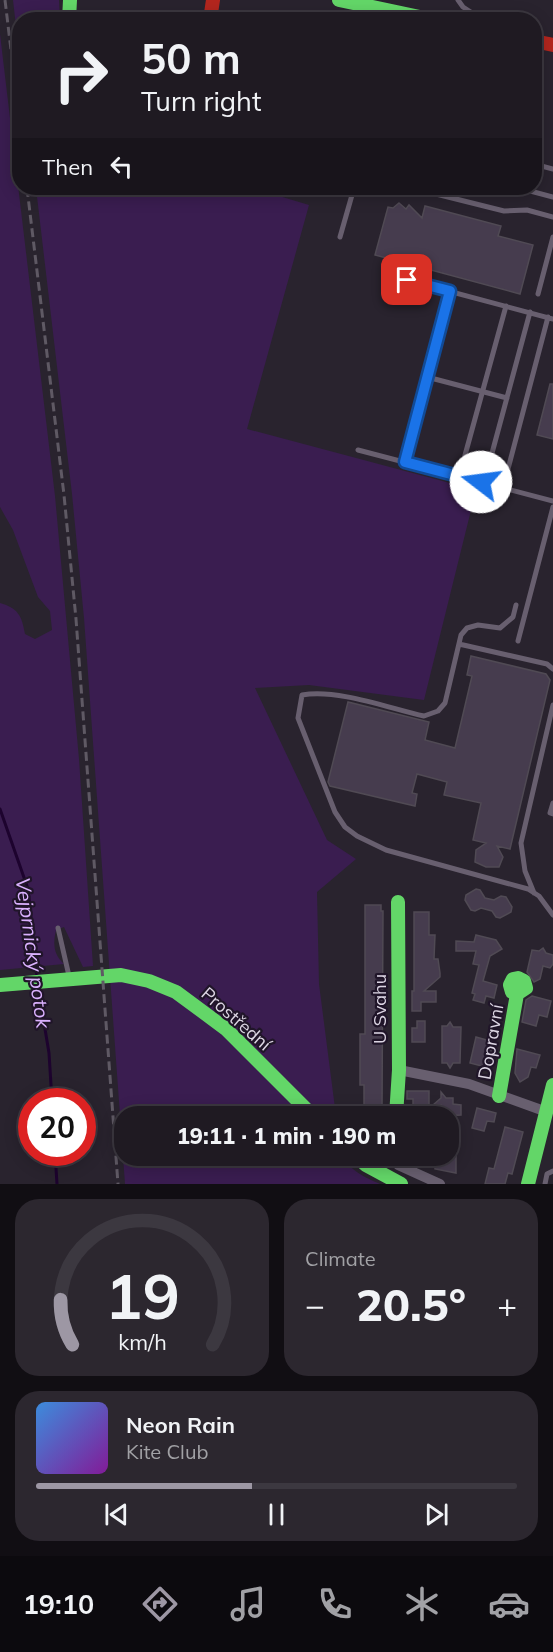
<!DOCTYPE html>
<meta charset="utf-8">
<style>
body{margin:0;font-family:Mulish,sans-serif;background:#2c272f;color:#f1f3f6;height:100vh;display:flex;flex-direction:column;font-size:22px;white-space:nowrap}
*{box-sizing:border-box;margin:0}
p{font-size:20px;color:#a1a1a5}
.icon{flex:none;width:33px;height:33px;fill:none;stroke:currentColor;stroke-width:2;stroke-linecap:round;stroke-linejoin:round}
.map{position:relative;height:1184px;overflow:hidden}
.drawer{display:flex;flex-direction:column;gap:15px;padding:15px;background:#110e13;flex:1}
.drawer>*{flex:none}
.banner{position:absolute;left:12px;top:12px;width:530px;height:183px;border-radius:24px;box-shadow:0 3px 15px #0003,0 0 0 2px #3c3840;background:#1f1a22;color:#f1f3f6;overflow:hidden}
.speed{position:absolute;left:18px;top:1088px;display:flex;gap:12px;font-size:30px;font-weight:700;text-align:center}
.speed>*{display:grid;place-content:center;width:78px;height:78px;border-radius:50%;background:#1f1a22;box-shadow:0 3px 15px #0003,0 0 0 2px #3c3840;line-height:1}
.speed .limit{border:9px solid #d22;background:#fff;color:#111}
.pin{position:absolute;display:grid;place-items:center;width:51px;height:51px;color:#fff;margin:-26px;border-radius:12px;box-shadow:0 3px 9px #0006}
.me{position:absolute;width:66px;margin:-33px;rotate:285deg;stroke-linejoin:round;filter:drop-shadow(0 0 4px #0008)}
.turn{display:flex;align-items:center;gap:21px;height:126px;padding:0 30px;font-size:27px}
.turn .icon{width:78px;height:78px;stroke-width:2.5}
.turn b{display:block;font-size:42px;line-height:51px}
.then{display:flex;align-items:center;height:57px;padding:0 30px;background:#0003;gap:12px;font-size:22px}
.big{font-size:45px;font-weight:800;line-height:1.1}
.drawer .tile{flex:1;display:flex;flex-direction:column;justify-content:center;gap:9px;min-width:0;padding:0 21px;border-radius:24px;background:#2c272f}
.drawer .dial{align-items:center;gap:0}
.dial svg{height:156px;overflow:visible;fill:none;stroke:#3c3840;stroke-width:7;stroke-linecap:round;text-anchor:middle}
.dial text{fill:#f1f3f6;stroke:none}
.song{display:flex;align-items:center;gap:18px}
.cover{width:72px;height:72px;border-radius:9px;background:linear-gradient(135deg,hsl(210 70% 55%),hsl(290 70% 35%))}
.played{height:6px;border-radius:3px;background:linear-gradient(90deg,#9d97a4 45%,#3c3840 45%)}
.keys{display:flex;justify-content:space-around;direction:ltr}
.heat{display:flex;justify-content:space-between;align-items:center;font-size:33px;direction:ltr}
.drawer .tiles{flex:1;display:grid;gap:15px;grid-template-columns:1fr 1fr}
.tile:last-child{grid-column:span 2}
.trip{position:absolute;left:114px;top:1106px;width:345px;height:60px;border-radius:24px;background:#1f1a22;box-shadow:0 3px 15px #0003,0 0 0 2px #3c3840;font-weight:800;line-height:60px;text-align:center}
.tabs{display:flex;height:96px;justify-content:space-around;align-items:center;background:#0c0a0e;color:#a1a1a5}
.tabs .icon{width:42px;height:42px}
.tabs .active{color:#9d97a4}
.tabs b{font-size:27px;color:#f1f3f6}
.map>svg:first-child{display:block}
.green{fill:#3a1d50}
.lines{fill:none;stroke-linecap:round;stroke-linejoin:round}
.stream{stroke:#1d032e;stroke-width:3}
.building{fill:#463c4e;stroke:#504a54;stroke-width:1.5}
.lane{stroke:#685f6f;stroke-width:5}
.street{stroke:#685f6f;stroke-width:10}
.fast{stroke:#63d668;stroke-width:14}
.jam{stroke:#b3261e;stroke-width:14}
.rail{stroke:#5f5964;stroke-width:3;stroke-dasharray:9 4.5;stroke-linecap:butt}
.route-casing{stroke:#114b97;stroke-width:15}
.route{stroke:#1a73e8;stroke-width:10}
.labels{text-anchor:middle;stroke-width:4.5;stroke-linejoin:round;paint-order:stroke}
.street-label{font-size:18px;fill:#dcd5e3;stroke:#201529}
.water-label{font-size:20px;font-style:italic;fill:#dab1fe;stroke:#201529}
</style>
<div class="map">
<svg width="553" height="1184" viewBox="0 0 553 1184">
<rect width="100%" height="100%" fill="#29232e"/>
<path class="green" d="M 13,0 L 59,0 L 60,19 L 20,20 L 19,53 Z
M 0,34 L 55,496 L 79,759 L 93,966 L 83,967 L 64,927 L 56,930 C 53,943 53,954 64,964 L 0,970 L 0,603 C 18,608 22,616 25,634 L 35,639 L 52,630 L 50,611 L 38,597 L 13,530 L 0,507 Z
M 36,188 L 252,188 L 309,205 L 247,429 L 476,490 L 424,700 L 309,685 L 255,688 L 327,840 L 356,859 L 317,892 L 319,984 L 336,1116 L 124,1116 L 124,1155 L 344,1155 C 347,1170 367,1178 380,1184 L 125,1184 L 84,618 L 72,494 Z"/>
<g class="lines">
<path class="stream" d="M 0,809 L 28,889 L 37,977
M 38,987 L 49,1053 L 52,1101
M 55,1152 L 57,1184"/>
</g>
<path class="building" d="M 399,203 L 406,209 L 409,205 L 422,218 L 425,206 L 501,226 L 498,236 L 533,245 L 520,294 L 375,255 L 388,207 L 393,208 Z
M 550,384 L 553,384 L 553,439 L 537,435 Z
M 471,656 L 546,674 L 550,680 L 510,849 L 497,846 L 503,857 L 499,867 L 486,867 L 475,862 L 476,850 L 486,843 L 473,840 L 481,803 L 444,795 L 447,782 L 417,774 L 412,793 L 417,794 L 415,806 L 330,786 L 328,782 L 348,702 L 429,722 L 425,740 L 455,748 L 472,676 L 467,675 Z
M 476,889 L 480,890 L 485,898 L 494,900 L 501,896 L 506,897 L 512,907 L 511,912 L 500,918 L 496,917 L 492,911 L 481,908 L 475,911 L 471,910 L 465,900 L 466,895 Z
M 365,905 L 381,905 L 381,911 L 383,911 L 382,1112 L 380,1116 L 364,1116 L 364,1085 L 360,1085 L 360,1034 L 365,1034 Z
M 414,912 L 429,912 L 429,935 L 435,935 L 434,959 L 438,959 L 440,973 L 440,977 L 424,991 L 436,991 L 436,1002 L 421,1002 L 421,1011 L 412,1011 L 412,991 L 414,991 Z
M 476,935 L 496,940 L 502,949 L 490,956 L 483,981 L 497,985 L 494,998 L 486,996 L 484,1003 L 473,1000 L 475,994 L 472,993 L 479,965 L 473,964 L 476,951 L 456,951 L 456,941 L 474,942 Z
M 543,948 L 546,953 L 553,955 L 553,964 L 550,968 L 543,966 L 540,979 L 534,982 L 527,972 L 532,950 L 539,951 Z
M 532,996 L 551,1001 L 547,1017 L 539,1015 L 536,1026 L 522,1022 L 526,1000 Z
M 417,1021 L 425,1021 L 425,1042 L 412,1042 L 412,1028 L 417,1028 Z
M 450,1022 L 453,1027 L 461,1027 L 460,1063 L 453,1063 L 450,1068 L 447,1063 L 442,1063 L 442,1026 L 447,1026 Z
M 476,1037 L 494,1042 L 486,1067 L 470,1063 Z
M 517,1049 L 540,1055 L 536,1068 L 531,1067 L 528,1077 L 520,1082 L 515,1073 Z
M 407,1091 L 429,1091 L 429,1105 L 413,1106 L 413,1099 L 407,1099 Z
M 441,1092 L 446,1098 L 453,1098 L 453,1104 L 461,1105 L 461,1115 L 441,1116 L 441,1105 L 433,1105 L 441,1098 Z
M 477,1108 L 496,1113 L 494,1122 L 487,1121 L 484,1131 L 472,1128 Z
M 505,1127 L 523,1132 L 512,1174 L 508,1173 L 505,1184 L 485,1184 L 489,1168 L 494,1169 Z
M 414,1155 L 456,1155 L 456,1173 L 435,1169 L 435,1166 L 424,1166 L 424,1163 L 414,1163 Z"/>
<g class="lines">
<path class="lane" d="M 458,0 L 463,7 L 483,20
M 534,164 L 553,169
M 412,188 L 504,211 L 527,210 L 553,217
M 519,188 L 553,197
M 340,237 L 354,188
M 407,280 L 553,319
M 538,294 L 553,237
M 427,377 L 507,398
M 358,450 L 553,501
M 405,462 L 450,291
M 488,468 L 530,312
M 459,477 L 506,306
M 503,488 L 548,317
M 516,605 L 513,617 L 500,628 L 478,625 L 467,628 L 461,635 L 445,703 L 438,711 L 424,716 C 388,708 339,689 302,695 L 298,718 L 335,812 L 345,827 L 357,836 L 386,850 L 528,889 L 539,896 L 553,915
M 518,641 L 553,507
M 459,644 L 547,664 L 553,669
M 553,803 L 550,813 L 553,814
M 534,893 L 525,871 L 521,843 L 553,705
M 58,928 L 69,976
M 545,1184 L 547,1174 L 553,1171"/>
<path class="street" d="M 399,1070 L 469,1084 L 547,1112
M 394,1155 L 398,1165 L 440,1184"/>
<path class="fast" d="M 339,0 L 434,20
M 69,20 L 70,0
M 0,985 L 121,975 L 149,981 L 176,992 L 226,1029 L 313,1116
M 499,1096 L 517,994 L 526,988 L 524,981 L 518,978 L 513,979 L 510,985 L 512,992 L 517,994
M 396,1116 L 399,1070 L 398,902
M 355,1155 L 366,1165 L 401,1184
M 528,1184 L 553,1085"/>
<path class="jam" d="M 210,20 L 213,0
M 534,41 L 553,45"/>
<path class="rail" d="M 5,0 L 20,125
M 27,188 L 64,495 L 76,619 L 118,1184"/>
</g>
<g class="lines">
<defs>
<path id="route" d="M 407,280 L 450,291 L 405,462 L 481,482"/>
</defs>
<use href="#route" class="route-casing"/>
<use href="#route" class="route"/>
</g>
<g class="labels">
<g class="street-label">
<text transform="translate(380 1009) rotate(-90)" y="6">U Svahu</text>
<text transform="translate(236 1019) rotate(41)" y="6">Prostřední</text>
<text transform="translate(491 1042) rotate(-80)" y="6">Dopravní</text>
</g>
<g class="water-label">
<text transform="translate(33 953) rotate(82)" y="7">Vejprnický potok</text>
</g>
</g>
</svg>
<div class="speed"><div class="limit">20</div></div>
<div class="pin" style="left:407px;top:280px;background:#d93025"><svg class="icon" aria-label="arrive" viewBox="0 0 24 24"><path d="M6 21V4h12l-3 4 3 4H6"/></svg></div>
<svg class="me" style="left:481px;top:482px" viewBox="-20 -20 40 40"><circle r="19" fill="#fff"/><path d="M0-13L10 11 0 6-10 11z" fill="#1a73e8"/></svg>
<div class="trip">19:11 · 1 min · 190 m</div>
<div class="banner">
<div class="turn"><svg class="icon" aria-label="right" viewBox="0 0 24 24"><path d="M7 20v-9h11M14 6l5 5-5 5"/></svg><div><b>50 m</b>Turn right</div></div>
<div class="then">Then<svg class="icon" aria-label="left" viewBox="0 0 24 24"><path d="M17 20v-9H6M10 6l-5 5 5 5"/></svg></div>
</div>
</div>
<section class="drawer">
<div class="tiles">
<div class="tile dial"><svg viewBox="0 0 100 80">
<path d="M14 69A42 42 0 1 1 86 69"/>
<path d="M14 69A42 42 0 0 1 8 46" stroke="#9d97a4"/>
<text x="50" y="56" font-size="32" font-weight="700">19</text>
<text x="50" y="72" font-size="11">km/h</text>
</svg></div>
<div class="tile"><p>Climate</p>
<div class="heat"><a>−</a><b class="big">20.5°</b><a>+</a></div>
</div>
<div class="tile">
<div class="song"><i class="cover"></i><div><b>Neon Rain</b><p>Kite Club</p></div></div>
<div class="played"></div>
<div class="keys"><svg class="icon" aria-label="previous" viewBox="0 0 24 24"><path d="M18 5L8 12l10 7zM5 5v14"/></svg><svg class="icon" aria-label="pause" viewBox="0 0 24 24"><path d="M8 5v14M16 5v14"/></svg><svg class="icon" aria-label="next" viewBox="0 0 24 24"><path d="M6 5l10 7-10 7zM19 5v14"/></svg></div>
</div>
</div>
</section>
<nav class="tabs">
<b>19:10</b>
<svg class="icon active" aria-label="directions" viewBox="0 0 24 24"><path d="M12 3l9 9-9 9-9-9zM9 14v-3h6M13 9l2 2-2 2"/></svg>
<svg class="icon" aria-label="music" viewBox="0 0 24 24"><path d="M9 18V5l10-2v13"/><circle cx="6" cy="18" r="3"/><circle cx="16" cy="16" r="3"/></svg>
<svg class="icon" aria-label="phone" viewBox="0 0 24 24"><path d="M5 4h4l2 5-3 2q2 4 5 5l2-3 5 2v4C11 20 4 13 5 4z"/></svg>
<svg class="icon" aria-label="climate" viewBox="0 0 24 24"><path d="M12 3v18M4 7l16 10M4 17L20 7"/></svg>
<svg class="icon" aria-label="car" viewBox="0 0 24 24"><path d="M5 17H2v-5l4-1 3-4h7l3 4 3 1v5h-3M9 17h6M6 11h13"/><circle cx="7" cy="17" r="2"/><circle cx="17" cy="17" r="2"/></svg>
</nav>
